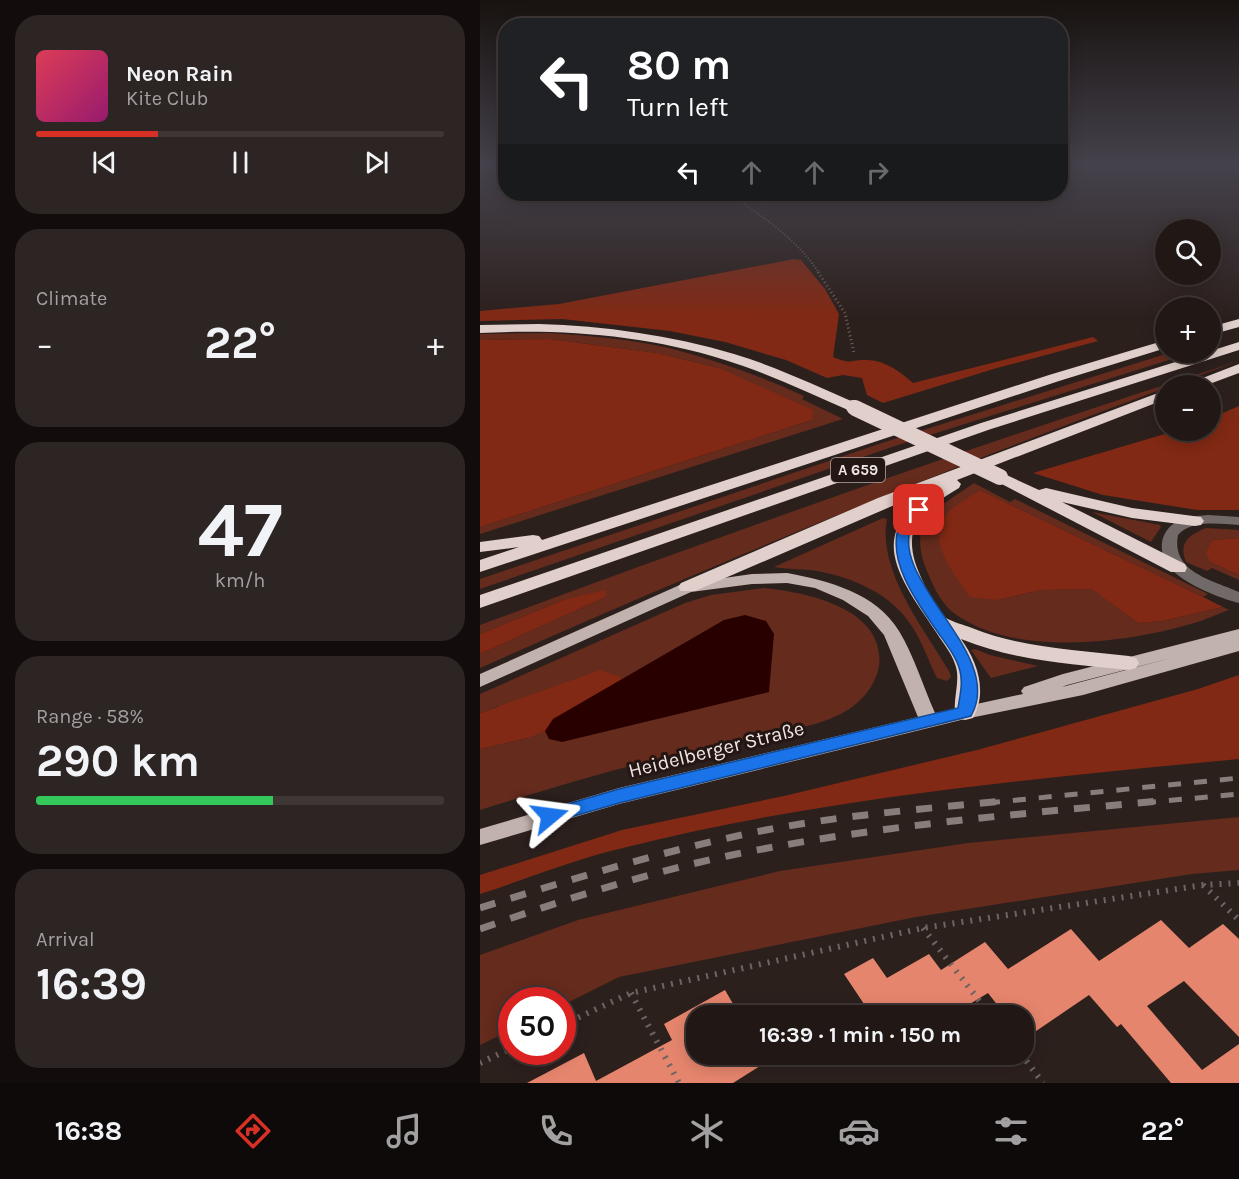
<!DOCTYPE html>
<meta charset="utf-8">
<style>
body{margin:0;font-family:Karla,sans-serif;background:#2d2523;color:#f1f3f6;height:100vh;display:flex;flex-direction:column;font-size:22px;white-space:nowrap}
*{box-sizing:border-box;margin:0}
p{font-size:20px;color:#a2a0a1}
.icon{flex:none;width:33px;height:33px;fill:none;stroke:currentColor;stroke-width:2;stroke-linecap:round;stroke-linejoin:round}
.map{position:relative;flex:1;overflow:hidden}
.details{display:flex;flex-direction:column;gap:15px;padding:15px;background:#120d0c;width:480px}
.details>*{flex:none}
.top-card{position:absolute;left:18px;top:18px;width:570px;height:183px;border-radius:24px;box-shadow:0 3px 15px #0003,0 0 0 2px #3e3735;background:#202124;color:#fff;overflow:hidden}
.fabs{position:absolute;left:675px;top:219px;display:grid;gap:12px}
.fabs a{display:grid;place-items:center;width:66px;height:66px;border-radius:50%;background:#211816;box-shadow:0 3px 15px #0003,0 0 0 2px #3e3735;font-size:30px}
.speed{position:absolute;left:18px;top:987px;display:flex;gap:12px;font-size:30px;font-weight:700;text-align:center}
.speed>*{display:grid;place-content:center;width:78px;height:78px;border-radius:50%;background:#211816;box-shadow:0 3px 15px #0003,0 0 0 2px #3e3735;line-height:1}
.speed .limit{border:9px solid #d22;background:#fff;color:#111}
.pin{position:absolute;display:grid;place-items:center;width:51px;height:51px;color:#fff;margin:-26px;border-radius:12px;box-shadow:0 3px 9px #0006}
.me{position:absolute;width:66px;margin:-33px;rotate:74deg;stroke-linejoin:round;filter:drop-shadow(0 0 4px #0008)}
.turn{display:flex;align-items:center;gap:21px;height:126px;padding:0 30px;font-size:27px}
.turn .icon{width:78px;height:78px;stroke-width:2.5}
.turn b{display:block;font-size:42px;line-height:51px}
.lanes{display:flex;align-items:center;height:57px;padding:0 30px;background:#0003;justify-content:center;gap:30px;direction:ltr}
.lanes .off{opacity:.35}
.big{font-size:45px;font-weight:700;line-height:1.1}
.details .tile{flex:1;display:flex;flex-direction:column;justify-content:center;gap:9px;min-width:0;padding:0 21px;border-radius:24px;background:#2d2523}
.details .dial{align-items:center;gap:0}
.dial b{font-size:78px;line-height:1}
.song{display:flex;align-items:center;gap:18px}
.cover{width:72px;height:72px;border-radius:9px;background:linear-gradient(135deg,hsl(350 70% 55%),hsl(320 70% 35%))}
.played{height:6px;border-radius:3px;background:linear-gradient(90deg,#d93025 30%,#3e3735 30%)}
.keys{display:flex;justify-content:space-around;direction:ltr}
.heat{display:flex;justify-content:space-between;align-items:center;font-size:33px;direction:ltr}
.charge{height:9px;border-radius:4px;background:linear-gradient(90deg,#34c759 58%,#3e3735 0)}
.trip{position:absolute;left:206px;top:1005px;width:348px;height:60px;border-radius:24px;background:#211816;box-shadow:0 3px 15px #0003,0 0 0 2px #3e3735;font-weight:700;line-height:60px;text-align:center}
.tab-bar{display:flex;height:96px;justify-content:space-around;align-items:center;background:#0d0a09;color:#a2a0a1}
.tab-bar .icon{width:42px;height:42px}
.tab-bar .active{color:#d93025}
.tab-bar b{font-size:27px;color:#f1f3f6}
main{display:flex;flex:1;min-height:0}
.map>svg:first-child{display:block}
.green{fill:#652b1d}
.forest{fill:#812914}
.water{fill:#290000}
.building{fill:#e6856d}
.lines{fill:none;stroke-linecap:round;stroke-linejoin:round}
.path-far2{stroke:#6f6461;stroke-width:2;stroke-dasharray:1 2;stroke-linecap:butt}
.path-far1{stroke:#6f6461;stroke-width:3;stroke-dasharray:1 3;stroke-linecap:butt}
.path{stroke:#6f6461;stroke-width:6;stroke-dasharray:2 7;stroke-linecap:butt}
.minor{fill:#716a69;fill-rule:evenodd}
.major{fill:#c1b2ae;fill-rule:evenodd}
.highway{fill:#e0cfca;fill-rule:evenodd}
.rail-far1{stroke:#887d7b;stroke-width:5;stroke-dasharray:13 13;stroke-linecap:butt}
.rail{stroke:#887d7b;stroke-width:7;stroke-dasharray:16 16;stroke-linecap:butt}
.highway-bridge-far1{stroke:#e0cfca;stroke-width:14}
.highway-bridge{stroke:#e0cfca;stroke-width:16}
.route{fill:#1a73e8;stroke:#114b97;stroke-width:1.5}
.labels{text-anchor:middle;stroke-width:6;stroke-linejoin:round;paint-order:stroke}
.shield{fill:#231613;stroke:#b2a8a5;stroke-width:1.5}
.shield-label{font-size:15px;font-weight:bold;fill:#efe6e4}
.near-street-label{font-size:20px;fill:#efe6e4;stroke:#231613}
</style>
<main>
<section class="details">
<div class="tile">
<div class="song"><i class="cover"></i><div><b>Neon Rain</b><p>Kite Club</p></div></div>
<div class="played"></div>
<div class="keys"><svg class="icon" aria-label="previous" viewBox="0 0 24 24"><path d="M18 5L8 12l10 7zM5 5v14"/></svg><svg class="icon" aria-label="pause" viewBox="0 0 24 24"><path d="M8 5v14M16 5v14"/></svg><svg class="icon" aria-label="next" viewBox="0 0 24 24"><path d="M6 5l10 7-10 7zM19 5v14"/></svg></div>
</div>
<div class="tile"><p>Climate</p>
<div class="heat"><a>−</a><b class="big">22°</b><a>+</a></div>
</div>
<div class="tile dial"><b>47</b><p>km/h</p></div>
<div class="tile"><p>Range · 58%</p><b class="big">290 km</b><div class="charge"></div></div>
<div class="tile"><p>Arrival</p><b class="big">16:39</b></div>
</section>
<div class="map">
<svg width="759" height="1083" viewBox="0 0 759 1083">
<rect width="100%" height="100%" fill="#2c201d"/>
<path class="green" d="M 70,333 C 110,336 150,339 189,348 C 235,360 281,376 324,396 L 322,399 L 363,419 L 0,534 L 0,527 L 332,420 L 239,368 L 177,353 L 69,339 L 0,340 L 0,334 Z
M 689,353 L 711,353 L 415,446 L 0,589 L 0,579 L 405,442 Z
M 759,361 L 693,385 L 686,386 L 685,388 C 454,473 226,567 0,668 L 0,654 L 126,597 L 83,600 L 0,634 L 0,625 C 251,532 504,442 759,361 Z
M 494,483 L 530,502 L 535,499 L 728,594 L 723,597 L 500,490 L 517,600 L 562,590 L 613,589 L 658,623 L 683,621 L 743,607 L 749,610 C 737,614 726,620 714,623 C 648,643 538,657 478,616 C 462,606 454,588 447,571 C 426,519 456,510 494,483 Z
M 612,512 L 680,525 L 681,527 L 671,542 Z
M 403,518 L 407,519 C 397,570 444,629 469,671 L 471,677 L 467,681 L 457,678 C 449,662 443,644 433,628 C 412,593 370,576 331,570 C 319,569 306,569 294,567 Z
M 726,528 L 759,530 L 759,538 L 733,540 L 730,562 L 759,575 L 759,580 L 732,568 L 727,571 L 706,562 C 698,543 709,535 726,528 Z
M 284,588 C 325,592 406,608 399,666 C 397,680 387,695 376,704 C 352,724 315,728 286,735 C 246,744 206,753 166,762 C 110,776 55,793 0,810 L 0,749 L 48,738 L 18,706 L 0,713 L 0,694 L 205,603 L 231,595 Z
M 495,649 L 510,655 L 558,666 L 511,678 L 491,650 Z
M 759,817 L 759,870 L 712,874 L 436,917 L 139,977 L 83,1005 L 82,1000 L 32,1000 L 31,1030 L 0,1045 L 0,955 L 98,920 L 300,871 L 488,843 Z"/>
<path class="forest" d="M 314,259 L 321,260 L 345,289 L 359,314 L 353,357 C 373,365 367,360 385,360 C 403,359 421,372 433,383 L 613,337 L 618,341 L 517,368 L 403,403 L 387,395 L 382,378 L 363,375 L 347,378 L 306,360 L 245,342 L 190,331 L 82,319 L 0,321 L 0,311 L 79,304 Z
M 69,339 L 177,353 L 239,368 L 333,410 L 332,420 L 0,527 L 0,340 Z
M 759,406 L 759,510 L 717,510 L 623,495 L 553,473 L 695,431 L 730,430 L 731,418 Z
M 500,490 L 723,597 L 743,607 L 683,621 L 658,623 L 612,589 L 562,590 L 517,600 L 490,597 C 475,575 443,538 468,512 C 477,504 490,497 500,490 Z
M 759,538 L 759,575 L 730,562 L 726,552 L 733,540 Z
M 125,590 L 126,597 L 0,654 L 0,634 L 83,600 Z
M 120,670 L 141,677 L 133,702 L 48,738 L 0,749 L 0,713 Z
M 759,675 L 759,759 C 552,779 345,797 143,848 C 95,859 47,879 0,894 L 0,875 L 142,830 L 304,796 L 497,750 L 718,689 Z"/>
<path class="water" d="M 265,615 L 286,621 L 294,634 L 289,692 L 82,742 L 69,739 L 65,731 L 73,719 L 244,620 Z"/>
<path class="building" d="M 681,920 L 709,948 L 743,924 L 759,939 L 759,1037 L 704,981 L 667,1006 L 722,1070 L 759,1044 L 759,1083 L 691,1083 L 641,1024 L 637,1027 L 609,995 L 543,1040 L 543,1016 L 526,1016 L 508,993 L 470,1016 L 392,1016 L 364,974 L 393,958 L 407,978 L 449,954 L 461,970 L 505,942 L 528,969 L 591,929 L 619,961 Z
M 245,990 L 260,1016 L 216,1016 L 216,1054 L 299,1054 L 253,1083 L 47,1083 L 104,1053 L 116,1081 L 192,1040 L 184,1024 Z"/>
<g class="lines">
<path class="path-far2" d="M 249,194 C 282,216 317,239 339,273"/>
<path class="path-far1" d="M 338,272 L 365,313 L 374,353"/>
<path class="path" d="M 723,885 L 759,920
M 443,928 L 511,1016
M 151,993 L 199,1083
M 82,1025 L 151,993 L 443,928 L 723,885 L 759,883
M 541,1054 L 563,1083
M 0,1063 L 32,1048"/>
<path class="minor" d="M 728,515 L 759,517 L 759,525 C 740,524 712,519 698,535 C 691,572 732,580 759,592 L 759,603 C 739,598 707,585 692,570 C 680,558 677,537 692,525 C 701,517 716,516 728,515 Z"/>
<path class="major" d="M 307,573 C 349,581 396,593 419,631 C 434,656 443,686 455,713 L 543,694 L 541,691 L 544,687 L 583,674 L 759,629 L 759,651 L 603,695 L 485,719 L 139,804 L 0,845 L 0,829 L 139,788 L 438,717 L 404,635 L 388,616 L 363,600 L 335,588 L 307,583 L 272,584 L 211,592 L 0,687 L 0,674 L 202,584 L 272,574 ZM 695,657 L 582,687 L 587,685 Z"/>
<path class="highway" d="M 759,319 L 759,327 L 730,335 L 730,327 Z
M 59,324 C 125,326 190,335 254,354 C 297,367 337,386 378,404 L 380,407 L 373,411 L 368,410 C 327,392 287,373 245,360 C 165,335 83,329 0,333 L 0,325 Z
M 686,340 L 686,348 L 579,381 L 0,572 L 0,560 L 39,547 L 0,552 L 0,542 L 53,535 L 59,536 L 62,540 L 569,375 Z
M 759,342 L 759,350 L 511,429 L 0,608 L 0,595 L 501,423 Z
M 759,364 L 759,373 L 724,386 L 702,386 Z
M 686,390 L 686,399 L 477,480 L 481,484 L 479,488 C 448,507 423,520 435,562 C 439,575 455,609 466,618 C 473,622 484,625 492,628 C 542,648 595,650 649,656 L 656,658 L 659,663 L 656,668 L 649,670 C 592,664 535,661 481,639 C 497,661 508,691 493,718 L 485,720 L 477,718 C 470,705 482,681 475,664 C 471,652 462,642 456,632 C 419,577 384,535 454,488 L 215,591 L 201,591 L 198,587 L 201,583 L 398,498 Z
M 520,472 L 559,490 L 566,488 L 652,508 L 721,517 L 724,521 L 721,525 L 715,526 L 652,518 L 582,502 L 705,564 L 707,568 L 705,572 L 691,572 L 514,480 L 512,477 L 514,474 Z"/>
<path class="rail-far1" d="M 507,803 L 759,778
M 663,803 L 759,794"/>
<path class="rail" d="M 0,908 C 95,878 189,849 286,830 C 364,815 444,809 522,801
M 0,929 C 83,900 166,873 252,855 C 393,826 537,814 680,801"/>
<path class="highway-bridge-far1" d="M 373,407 L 378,409"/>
<path class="highway-bridge" d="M 375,408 L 520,477"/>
</g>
<linearGradient id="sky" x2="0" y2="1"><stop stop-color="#181210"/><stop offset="0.52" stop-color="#45424c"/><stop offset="1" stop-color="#45424c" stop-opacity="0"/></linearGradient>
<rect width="759" height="317" fill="url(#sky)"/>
<path class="route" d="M 439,506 L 445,510 C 442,514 435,518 433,523 C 404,579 527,653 491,716 L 139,803 L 70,823 L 64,821 L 61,816 L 64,811 L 139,789 L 478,708 C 480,696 483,683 480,671 C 477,658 467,645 459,634 C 440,606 408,565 418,529 C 421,519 428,508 439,506 Z"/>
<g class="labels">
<rect class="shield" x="351" y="458" width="54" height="24" rx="4.5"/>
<g class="shield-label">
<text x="378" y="475">A 659</text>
</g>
<g class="near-street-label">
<text transform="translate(236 749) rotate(-14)" y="7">Heidelberger Straße</text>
</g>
</g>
</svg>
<div class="fabs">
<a><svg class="icon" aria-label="search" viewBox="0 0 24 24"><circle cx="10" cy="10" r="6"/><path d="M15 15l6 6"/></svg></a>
<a>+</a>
<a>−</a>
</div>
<div class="speed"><div class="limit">50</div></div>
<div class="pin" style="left:439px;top:510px;background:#d93025"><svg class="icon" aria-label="arrive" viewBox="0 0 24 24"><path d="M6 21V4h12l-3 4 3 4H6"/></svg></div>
<svg class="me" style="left:70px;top:816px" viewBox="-20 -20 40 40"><path d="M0-17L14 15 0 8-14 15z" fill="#1a73e8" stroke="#fff" stroke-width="4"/></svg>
<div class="trip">16:39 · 1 min · 150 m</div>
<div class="top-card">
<div class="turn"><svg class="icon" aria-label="left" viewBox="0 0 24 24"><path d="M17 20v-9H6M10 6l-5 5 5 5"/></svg><div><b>80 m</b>Turn left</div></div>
<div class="lanes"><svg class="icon" aria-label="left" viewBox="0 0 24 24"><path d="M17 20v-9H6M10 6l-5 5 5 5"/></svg><svg class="icon off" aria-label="ahead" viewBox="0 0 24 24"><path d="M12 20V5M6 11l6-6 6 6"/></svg><svg class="icon off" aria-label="ahead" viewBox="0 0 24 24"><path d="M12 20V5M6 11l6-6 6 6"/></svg><svg class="icon off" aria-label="right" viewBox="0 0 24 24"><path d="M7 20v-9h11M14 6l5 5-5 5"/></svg></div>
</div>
</div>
</main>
<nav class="tab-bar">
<b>16:38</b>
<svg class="icon active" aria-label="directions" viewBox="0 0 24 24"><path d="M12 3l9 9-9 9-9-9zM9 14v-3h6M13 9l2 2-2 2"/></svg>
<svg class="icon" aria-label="music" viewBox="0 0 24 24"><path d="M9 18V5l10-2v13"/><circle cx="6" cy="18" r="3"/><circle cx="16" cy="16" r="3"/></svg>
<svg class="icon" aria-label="phone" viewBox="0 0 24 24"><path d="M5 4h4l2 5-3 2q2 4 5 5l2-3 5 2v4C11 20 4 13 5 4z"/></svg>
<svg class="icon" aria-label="climate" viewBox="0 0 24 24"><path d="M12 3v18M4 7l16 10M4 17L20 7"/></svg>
<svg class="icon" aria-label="car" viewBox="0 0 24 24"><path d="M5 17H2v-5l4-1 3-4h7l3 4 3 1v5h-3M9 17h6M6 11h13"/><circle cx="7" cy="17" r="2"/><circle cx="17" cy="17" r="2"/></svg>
<svg class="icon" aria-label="filters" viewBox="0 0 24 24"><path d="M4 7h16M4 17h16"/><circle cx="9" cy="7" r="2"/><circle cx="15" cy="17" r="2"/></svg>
<b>22°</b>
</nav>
